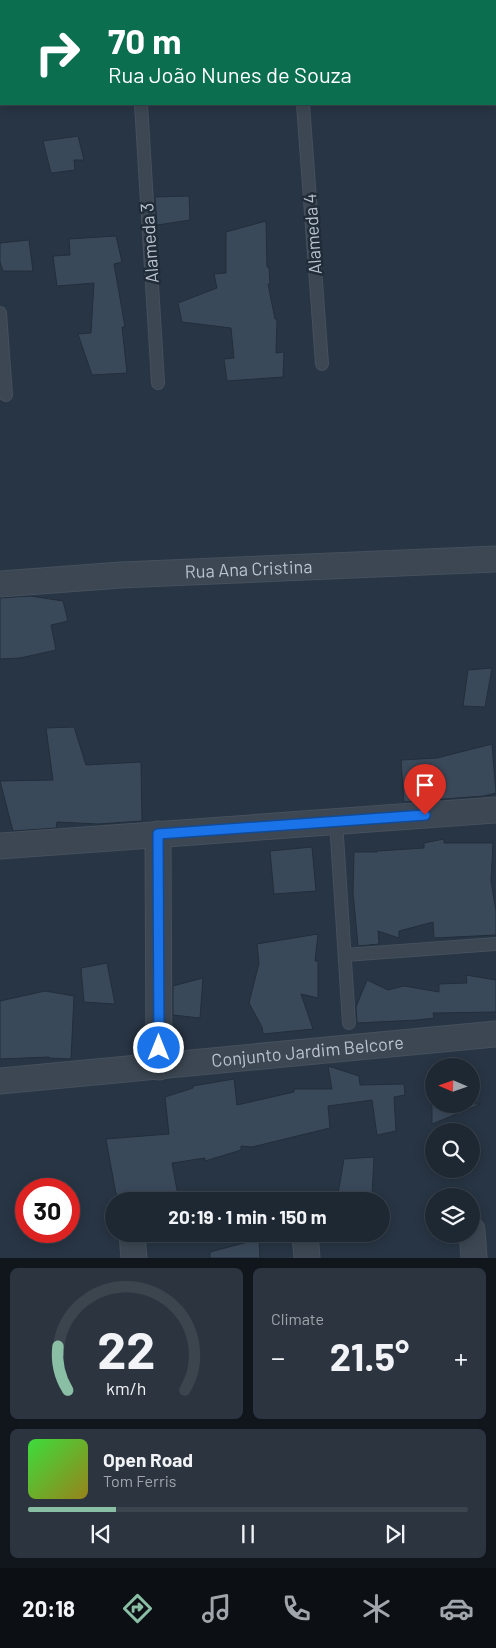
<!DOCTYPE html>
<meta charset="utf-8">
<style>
body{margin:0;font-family:Barlow,sans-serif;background:#2b343f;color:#f1f3f6;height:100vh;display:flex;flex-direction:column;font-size:19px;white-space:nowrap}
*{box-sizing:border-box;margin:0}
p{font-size:16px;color:#a1a6ac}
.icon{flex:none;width:28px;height:28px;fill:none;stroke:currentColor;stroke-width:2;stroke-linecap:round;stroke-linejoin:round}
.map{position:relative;height:1258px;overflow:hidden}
.side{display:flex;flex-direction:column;gap:10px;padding:10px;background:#10161c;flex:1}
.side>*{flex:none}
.hud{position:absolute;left:0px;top:0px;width:496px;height:105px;box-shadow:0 2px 12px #0003,0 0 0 1px #3c444e;background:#0b6e4f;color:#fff;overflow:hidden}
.needle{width:32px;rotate:272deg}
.controls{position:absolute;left:425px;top:1058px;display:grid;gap:10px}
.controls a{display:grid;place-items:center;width:55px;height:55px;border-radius:50%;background:#1e2833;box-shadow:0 2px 12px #0003,0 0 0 1px #3c444e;font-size:25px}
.speed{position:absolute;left:15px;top:1178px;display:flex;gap:10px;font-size:25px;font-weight:700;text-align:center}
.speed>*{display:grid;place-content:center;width:65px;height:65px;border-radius:50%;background:#1e2833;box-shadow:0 2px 12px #0003,0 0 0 1px #3c444e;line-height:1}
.speed .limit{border:8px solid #d22;background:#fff;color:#111}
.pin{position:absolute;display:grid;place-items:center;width:42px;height:42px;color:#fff;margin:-51px -21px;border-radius:50% 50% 50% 0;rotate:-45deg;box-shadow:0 0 5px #0007}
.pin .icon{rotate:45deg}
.me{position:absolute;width:55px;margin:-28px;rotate:0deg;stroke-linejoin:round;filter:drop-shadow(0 0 4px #0008)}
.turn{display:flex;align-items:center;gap:18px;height:105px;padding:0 25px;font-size:22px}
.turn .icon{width:65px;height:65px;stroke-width:2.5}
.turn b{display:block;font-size:35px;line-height:42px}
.big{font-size:38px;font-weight:700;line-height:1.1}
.side .card{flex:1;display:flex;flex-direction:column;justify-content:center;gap:8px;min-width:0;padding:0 18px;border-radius:8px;background:#2b343f}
.side .dial{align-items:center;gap:0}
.dial svg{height:130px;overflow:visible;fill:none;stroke:#3c444e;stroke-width:7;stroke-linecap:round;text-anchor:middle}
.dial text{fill:#f1f3f6;stroke:none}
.song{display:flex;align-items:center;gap:15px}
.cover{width:60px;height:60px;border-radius:8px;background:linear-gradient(135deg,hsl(120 70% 55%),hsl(50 70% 35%))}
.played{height:5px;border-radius:2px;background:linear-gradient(90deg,#8abfa5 20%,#3c444e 20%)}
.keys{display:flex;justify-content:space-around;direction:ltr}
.heat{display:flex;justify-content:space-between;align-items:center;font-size:28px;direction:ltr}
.side .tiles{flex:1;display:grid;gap:10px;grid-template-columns:1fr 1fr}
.card:last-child{grid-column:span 2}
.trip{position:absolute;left:105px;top:1192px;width:285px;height:50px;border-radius:25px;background:#1e2833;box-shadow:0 2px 12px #0003,0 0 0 1px #3c444e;font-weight:700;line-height:50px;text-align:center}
.dock{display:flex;height:80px;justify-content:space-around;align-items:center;background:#0c1014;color:#a1a6ac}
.dock .icon{width:35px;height:35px}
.dock .active{color:#8abfa5}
.dock b{font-size:22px;color:#f1f3f6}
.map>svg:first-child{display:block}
.building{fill:#3a495a;stroke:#232e3b}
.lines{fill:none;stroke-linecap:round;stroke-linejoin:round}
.lane-casing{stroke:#46505d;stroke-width:14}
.street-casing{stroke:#46505d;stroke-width:27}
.secondary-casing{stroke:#46505d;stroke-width:29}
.lane{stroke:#3c4753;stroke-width:12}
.street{stroke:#3c4753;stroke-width:25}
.secondary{stroke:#4a5666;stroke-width:28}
.route-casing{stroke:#114b97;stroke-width:12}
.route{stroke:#1a73e8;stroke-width:9}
.labels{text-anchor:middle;stroke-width:5;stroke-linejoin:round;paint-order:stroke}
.street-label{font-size:18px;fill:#bac2cd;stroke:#212c39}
</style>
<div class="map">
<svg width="496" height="1258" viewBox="0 0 496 1258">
<rect width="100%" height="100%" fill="#283544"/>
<path class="building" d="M 78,136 L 84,160 L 74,160 L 75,170 L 51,173 L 43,141 Z
M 189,196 L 190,220 L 157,225 L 155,197 Z
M 266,221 L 267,267 L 269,267 L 270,284 L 268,284 L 275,319 L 277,319 L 276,353 L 284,352 L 283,377 L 227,381 L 224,359 L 234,358 L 231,328 L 182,322 L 178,303 L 217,288 L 214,274 L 226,273 L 226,232 Z
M 116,236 L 122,262 L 114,264 L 125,327 L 122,327 L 127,373 L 92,375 L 78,334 L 91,333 L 94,283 L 57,286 L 53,256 L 70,255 L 69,239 Z
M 29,240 L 33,271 L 3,271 L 0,262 L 0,243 Z
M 30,596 L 63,601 L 68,621 L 51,625 L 56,650 L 20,658 L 0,659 L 0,598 Z
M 492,668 L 485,707 L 463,706 L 468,670 Z
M 74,727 L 86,765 L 141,762 L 142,821 L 98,824 L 57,822 L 56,828 L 13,831 L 0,781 L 53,780 L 46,728 Z
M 492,744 L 496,793 L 484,796 L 404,802 L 401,760 L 437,758 Z
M 444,839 L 444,843 L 493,843 L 491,881 L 496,911 L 496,935 L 434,938 L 433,922 L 399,931 L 399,938 L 378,931 L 379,944 L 358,946 L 353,892 L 354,852 L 377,852 L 377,851 L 424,848 L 424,843 Z
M 312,847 L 316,891 L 274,894 L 270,851 Z
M 318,934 L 315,961 L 318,961 L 318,998 L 301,994 L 313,1029 L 263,1034 L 262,1027 L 249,1003 L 259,963 L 257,944 Z
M 107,963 L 115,1004 L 84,1002 L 81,968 Z
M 466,975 L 496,980 L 496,1012 L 433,1013 L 434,1018 L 417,1020 L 357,1023 L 356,1007 L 367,980 L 388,990 L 404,986 L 439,992 L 439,984 L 467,983 Z
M 203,978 L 200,1018 L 173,1015 L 173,986 Z
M 45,991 L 74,996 L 71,1059 L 49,1058 L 49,1057 L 0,1059 L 0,1001 Z
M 328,1066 L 359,1076 L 360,1085 L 404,1084 L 405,1095 L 394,1097 L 396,1131 L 377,1135 L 372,1100 L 328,1106 L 330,1128 L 252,1147 L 241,1146 L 241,1150 L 205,1161 L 205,1158 L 172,1163 L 179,1201 L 143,1201 L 116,1194 L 106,1139 L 169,1134 L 165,1097 L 193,1088 L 193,1086 L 234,1079 L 237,1105 L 294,1092 L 294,1089 L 332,1089 Z
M 432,1104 L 481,1104 L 432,1124 Z
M 374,1157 L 372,1196 L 338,1194 L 344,1159 Z
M 259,1239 L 260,1258 L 210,1258 L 210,1252 Z"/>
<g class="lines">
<defs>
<path id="lane" d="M 295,0 L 296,1
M 141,104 L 158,383
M 303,104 L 322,364
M 0,313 L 6,395
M 336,821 L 349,1023
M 345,955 L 496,944"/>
<g id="street">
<path id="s1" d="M 0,584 L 121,575 L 496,559"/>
<path d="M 158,834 L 159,1067"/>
<path d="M 0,846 L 496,810"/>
<path id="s2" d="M 0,1081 L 496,1034"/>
<path d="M 472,1230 L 474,1258"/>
<path d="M 132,1234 L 134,1258"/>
<path d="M 305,1235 L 307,1258"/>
</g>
<path id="secondary" d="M 207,1 L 221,0
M 0,19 L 1,19"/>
</defs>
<use href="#lane" class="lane-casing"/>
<use href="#street" class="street-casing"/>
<use href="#secondary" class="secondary-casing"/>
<use href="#lane" class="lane"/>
<use href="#street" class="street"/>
<use href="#secondary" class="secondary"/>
</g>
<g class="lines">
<defs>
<path id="route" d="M 159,1048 L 158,834 L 425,815"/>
</defs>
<use href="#route" class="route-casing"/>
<use href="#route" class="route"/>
</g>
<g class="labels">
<g class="street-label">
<text transform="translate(313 234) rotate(-94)" y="6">Alameda 4</text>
<text transform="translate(150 243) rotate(-94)" y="6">Alameda 3</text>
<text dy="6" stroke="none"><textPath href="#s1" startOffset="249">Rua Ana Cristina</textPath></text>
<text dy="6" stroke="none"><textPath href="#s2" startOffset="309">Conjunto Jardim Belcore</textPath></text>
</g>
</g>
</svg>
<div class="controls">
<a><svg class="needle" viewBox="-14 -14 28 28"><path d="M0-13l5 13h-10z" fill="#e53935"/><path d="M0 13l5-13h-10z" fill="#a1a6ac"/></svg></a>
<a><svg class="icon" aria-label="search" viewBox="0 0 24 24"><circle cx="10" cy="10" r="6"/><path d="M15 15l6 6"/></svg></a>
<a><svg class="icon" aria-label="layers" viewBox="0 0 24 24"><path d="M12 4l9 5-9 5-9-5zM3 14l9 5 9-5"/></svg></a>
</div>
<div class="speed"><div class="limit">30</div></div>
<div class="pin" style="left:425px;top:815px;background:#d93025"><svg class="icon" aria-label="arrive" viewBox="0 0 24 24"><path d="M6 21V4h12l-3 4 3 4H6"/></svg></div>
<svg class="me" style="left:159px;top:1048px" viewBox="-20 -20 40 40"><circle r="17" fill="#1a73e8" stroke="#fff" stroke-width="3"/><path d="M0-11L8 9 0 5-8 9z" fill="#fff"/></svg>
<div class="trip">20:19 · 1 min · 150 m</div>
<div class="hud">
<div class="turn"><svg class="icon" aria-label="right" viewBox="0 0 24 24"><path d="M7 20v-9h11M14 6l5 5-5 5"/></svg><div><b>70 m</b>Rua João Nunes de Souza</div></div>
</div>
</div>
<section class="side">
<div class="tiles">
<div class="card dial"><svg viewBox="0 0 100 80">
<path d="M14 69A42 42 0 1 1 86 69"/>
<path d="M14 69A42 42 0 0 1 8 42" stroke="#8abfa5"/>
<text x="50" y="56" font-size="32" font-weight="700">22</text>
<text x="50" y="72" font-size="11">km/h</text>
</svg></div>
<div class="card"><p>Climate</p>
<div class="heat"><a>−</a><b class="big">21.5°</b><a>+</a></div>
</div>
<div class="card">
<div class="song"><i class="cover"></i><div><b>Open Road</b><p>Tom Ferris</p></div></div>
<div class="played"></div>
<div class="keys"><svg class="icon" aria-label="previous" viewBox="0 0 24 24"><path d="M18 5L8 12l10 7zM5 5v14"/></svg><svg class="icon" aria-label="pause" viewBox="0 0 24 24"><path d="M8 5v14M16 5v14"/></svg><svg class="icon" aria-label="next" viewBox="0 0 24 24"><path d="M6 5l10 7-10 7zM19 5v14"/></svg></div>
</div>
</div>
</section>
<nav class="dock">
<b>20:18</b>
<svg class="icon active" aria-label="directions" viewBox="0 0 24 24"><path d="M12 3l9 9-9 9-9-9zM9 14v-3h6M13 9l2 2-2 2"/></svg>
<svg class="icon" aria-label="music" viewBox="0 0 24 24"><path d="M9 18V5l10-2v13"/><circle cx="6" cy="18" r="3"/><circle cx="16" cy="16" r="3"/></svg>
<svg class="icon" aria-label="phone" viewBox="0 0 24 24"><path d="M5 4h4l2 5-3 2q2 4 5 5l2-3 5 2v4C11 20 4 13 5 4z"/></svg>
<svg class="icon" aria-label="climate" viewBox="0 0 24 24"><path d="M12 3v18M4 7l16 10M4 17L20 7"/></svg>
<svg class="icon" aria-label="car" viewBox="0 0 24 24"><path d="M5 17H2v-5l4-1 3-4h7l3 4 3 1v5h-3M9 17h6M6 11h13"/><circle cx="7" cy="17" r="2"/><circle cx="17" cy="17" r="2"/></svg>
</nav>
